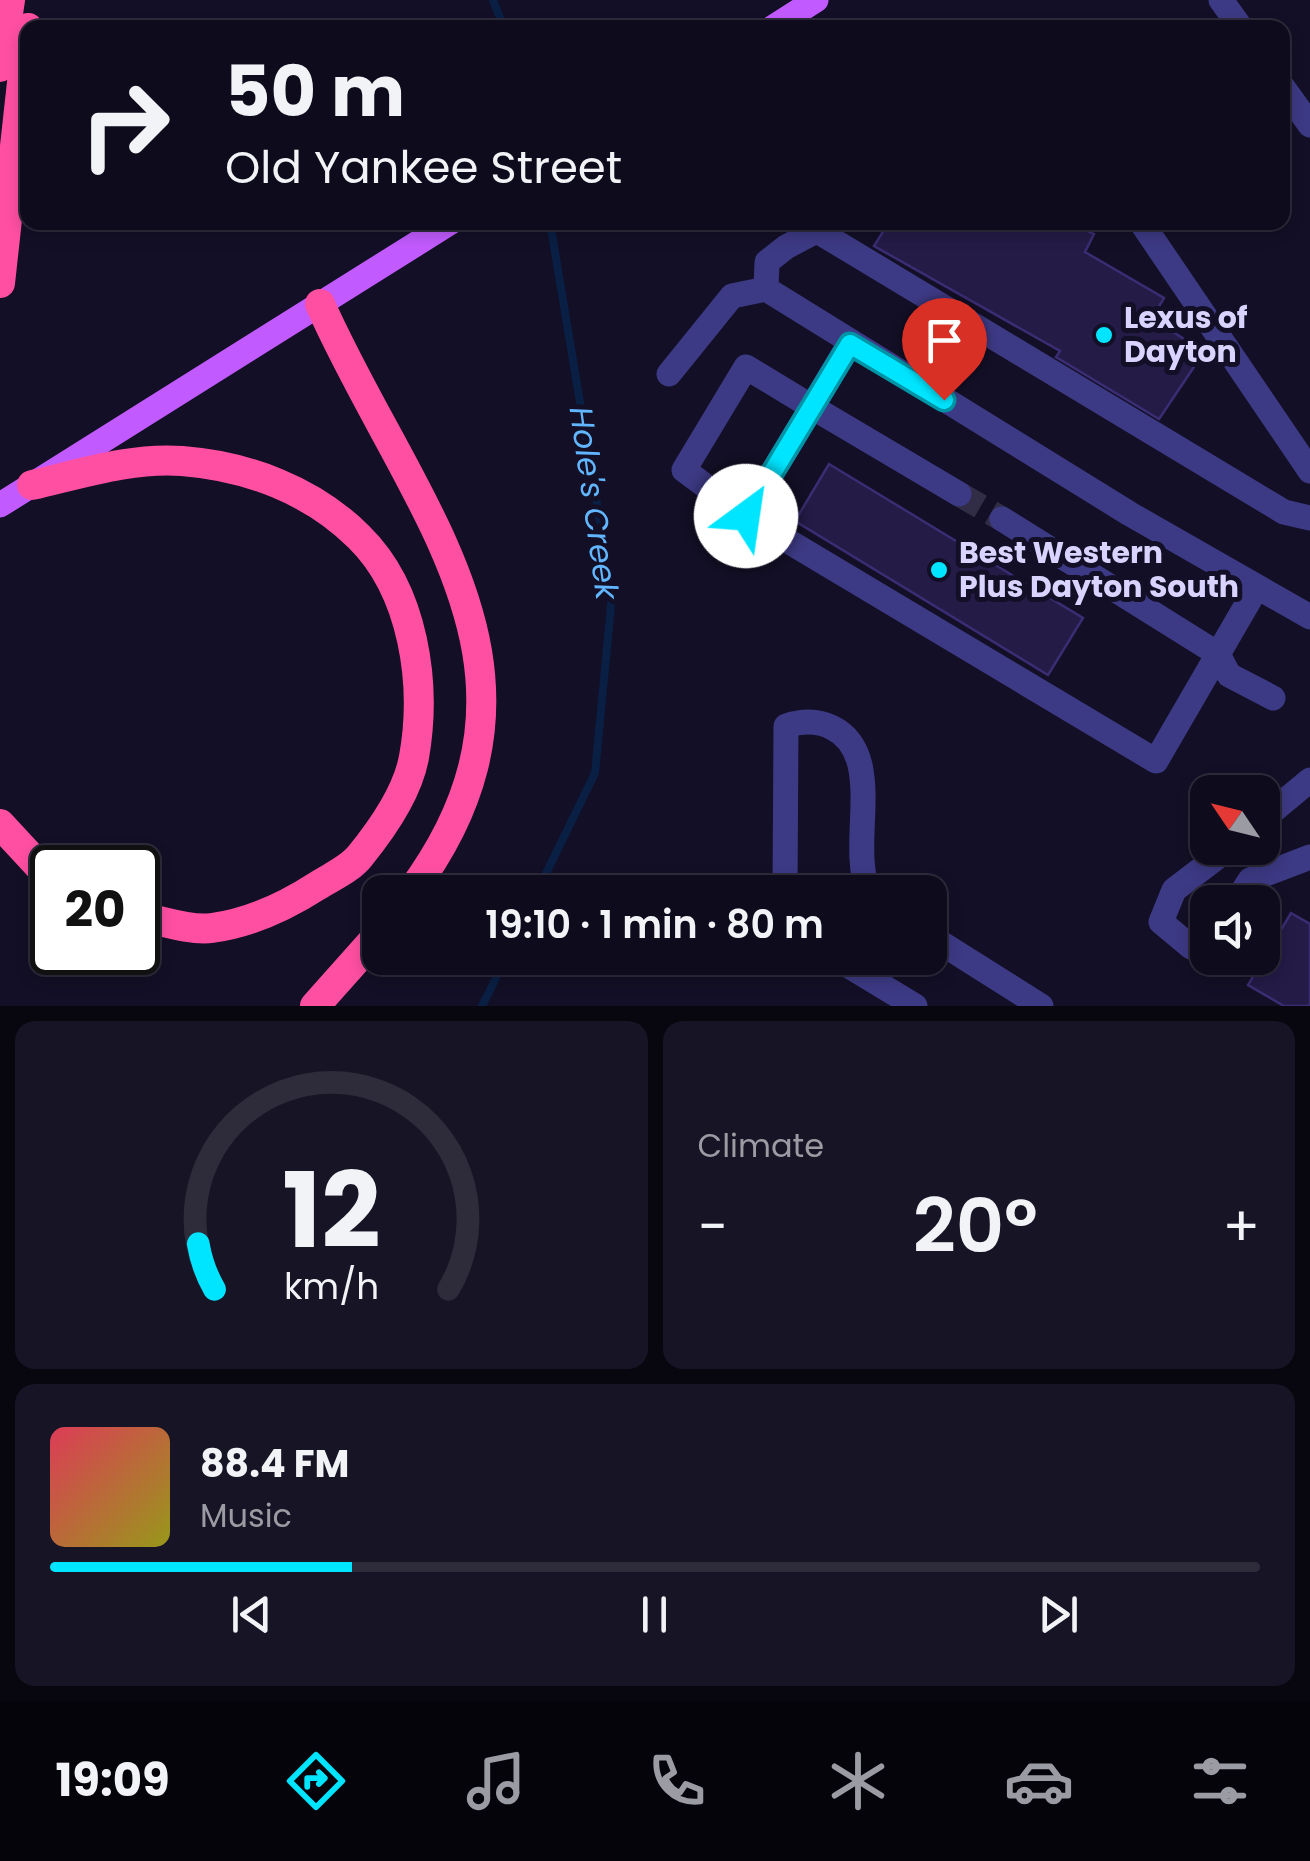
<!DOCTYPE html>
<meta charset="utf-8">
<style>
body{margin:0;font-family:Poppins,sans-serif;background:#171425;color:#f1f3f6;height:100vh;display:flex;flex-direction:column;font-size:38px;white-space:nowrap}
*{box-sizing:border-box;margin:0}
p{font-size:32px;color:#9b9ba3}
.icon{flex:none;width:55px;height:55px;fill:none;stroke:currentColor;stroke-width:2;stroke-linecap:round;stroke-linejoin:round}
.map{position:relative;height:1006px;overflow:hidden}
.side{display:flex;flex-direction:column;gap:15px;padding:15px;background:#08060f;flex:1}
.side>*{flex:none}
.top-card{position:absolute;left:20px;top:20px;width:1270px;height:210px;border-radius:20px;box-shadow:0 5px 15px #0003,0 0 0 2px #2e2b3b;background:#0e0b1c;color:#f1f3f6;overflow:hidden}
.needle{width:65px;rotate:305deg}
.buttons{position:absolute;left:1190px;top:775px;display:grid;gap:20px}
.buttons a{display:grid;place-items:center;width:90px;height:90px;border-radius:20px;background:#0e0b1c;box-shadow:0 5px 15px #0003,0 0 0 2px #2e2b3b;font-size:50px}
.speed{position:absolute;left:30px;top:845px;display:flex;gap:20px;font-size:50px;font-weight:700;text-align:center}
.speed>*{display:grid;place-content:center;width:130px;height:130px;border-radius:50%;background:#0e0b1c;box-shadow:0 5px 15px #0003,0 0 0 2px #2e2b3b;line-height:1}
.speed .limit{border:5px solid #111;border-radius:15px;background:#fff;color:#111}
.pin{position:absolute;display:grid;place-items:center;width:85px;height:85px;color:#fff;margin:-102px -42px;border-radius:50% 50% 50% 0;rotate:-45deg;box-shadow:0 0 10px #0007}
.pin .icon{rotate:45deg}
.me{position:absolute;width:110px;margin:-55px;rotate:31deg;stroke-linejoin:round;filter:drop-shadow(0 0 8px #0008)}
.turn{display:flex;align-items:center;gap:35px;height:210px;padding:0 40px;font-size:45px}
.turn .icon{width:130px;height:130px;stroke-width:2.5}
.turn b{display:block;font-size:70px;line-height:85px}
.big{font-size:75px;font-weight:600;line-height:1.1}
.side .tile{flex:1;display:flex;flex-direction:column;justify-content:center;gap:15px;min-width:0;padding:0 35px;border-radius:20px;background:#171425}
.side .dial{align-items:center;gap:0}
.dial svg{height:260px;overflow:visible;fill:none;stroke:#2e2b3b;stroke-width:7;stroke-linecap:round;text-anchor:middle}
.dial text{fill:#f1f3f6;stroke:none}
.song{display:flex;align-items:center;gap:30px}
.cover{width:120px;height:120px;border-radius:15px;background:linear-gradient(135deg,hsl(350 70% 55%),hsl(60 70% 35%))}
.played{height:10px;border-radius:5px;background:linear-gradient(90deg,#00e5ff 25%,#2e2b3b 25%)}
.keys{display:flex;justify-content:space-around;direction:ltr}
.heat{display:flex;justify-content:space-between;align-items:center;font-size:55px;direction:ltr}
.side .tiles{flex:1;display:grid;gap:15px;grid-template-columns:1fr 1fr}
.tile:last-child{grid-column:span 2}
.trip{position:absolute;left:362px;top:875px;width:585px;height:100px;border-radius:20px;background:#0e0b1c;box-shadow:0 5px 15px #0003,0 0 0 2px #2e2b3b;font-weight:600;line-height:100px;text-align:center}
.dock{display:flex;height:160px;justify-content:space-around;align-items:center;background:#06040b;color:#9b9ba3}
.dock .icon{width:70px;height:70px}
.dock .selected{color:#00e5ff}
.dock b{font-size:45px;color:#f1f3f6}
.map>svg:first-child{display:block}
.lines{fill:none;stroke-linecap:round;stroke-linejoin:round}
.stream{stroke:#0a1f44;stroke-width:8}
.building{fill:#241b47;stroke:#3b2d73;stroke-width:2.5}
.minor-tunnel{stroke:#312d47;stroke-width:25;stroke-dasharray:25 12;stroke-linecap:butt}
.minor{stroke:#3d3a85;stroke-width:25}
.major{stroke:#c25bff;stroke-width:25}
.highway{stroke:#ff4fa3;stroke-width:30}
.route-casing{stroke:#0095a6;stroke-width:25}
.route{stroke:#00e5ff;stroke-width:18}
.poi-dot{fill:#00e5ff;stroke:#130f26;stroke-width:4}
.labels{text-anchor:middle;stroke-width:10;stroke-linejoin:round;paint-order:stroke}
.poi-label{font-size:30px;font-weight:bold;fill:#d9d4ff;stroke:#130f26;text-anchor:start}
.water-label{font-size:32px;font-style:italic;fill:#62b6ff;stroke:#130f26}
</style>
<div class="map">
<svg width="1310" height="1006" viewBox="0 0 1310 1006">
<rect width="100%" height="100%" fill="#130f26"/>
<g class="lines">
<path class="stream" d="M 493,0 L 504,28
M 537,892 L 595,773 L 612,595 L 550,222
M 482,1006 L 506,958"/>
</g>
<path class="building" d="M 889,222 L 1068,222 L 1094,234 L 1085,252 L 1164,298 L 1152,318 L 1204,352 L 1159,419 L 1056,357 L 1060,351 L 874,246 Z
M 829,464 L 1083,618 L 1048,675 L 795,521 Z
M 1291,913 L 1310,924 L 1310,1006 L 1284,1006 L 1248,985 Z"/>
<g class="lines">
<path class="minor-tunnel" d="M 959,494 L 1002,519"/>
<path class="minor" d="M 1221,0 L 1241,28
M 1282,86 L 1310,125
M 1141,222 L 1310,471
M 819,232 L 1284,512 L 1310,518
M 766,289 L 1130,514 L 1310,617
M 766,289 L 767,262 L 786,247 L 833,222
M 850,343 L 812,407 L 746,367 L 684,470 L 746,516 L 1156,761 L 1257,587
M 669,374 L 732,296 L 766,289
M 746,516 L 812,407 L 959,494
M 1002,519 L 1218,654 L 1229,675 L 1273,698
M 1262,820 L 1310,780
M 785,892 L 786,726 C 819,715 851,728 860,765 C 869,806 854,852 868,892
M 1236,902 L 1250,880 L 1310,857
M 930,936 L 1041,1006
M 1208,943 L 1191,947 L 1161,922 L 1174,890 L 1229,848
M 836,958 L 915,1006"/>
<path class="major" d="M 772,28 L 816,0
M 0,505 L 451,222"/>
<path class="highway" d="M 0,67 L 10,0
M 0,283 L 28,28
M 320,304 C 411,509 576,670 411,892
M 32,485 C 80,474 133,457 182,461 C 247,466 312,490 359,537 C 414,591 427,684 414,757 C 408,791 382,829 360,856 C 350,869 331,877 317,886 C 286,906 249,923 212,928 C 190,931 159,920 138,916
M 0,824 L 52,880
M 315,1006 L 380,933"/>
</g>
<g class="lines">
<defs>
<path id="route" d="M 746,516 L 850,344 L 944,400"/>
</defs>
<use href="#route" class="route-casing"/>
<use href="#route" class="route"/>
</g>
<g class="poi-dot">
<circle cx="1104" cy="335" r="10"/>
<circle cx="939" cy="570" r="10"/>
</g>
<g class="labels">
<g class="poi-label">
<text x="1124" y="328">Lexus of<tspan x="1124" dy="34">Dayton</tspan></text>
<text x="959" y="563">Best Western<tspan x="959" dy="34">Plus Dayton South</tspan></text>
</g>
<g class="water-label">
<text transform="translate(594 503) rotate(82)" y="11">Hole's Creek</text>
</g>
</g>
</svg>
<div class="buttons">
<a><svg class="needle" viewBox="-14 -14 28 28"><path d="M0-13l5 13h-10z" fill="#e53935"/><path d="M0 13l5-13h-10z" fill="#9b9ba3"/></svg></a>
<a><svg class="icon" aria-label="sound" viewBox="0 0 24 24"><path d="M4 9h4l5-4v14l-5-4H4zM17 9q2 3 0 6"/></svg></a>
</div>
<div class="speed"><div class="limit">20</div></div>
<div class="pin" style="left:944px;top:400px;background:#d93025"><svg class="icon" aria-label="arrive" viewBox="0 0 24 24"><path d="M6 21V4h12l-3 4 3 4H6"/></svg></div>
<svg class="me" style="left:746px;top:516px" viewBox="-20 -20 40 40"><circle r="19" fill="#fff"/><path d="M0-13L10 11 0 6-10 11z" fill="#00e5ff"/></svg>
<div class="trip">19:10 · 1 min · 80 m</div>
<div class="top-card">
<div class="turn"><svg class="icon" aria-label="right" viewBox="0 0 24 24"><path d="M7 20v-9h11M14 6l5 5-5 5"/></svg><div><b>50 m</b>Old Yankee Street</div></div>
</div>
</div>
<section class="side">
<div class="tiles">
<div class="tile dial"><svg viewBox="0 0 100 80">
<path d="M14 69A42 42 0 1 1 86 69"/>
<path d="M14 69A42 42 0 0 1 9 55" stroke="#00e5ff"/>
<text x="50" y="56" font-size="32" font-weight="700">12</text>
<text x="50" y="72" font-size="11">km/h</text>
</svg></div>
<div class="tile"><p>Climate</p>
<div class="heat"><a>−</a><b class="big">20°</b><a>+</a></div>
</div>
<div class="tile">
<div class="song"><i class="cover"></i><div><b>88.4 FM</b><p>Music</p></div></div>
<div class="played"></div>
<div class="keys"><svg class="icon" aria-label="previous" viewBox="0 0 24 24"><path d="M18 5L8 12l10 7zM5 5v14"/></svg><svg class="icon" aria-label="pause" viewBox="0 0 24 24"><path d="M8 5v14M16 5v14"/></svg><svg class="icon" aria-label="next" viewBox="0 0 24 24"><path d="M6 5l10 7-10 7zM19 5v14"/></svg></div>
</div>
</div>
</section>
<nav class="dock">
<b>19:09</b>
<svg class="icon selected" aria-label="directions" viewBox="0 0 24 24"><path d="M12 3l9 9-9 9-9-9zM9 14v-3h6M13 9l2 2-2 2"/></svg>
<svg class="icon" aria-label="music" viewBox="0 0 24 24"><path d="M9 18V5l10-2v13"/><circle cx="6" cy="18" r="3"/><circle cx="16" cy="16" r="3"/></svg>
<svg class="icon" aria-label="phone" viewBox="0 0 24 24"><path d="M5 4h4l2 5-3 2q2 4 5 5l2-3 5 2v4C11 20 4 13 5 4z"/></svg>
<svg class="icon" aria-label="climate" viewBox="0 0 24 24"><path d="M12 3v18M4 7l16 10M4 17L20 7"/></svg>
<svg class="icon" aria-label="car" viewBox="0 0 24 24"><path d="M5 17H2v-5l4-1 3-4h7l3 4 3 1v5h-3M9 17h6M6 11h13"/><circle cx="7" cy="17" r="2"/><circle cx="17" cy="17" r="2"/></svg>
<svg class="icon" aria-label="filters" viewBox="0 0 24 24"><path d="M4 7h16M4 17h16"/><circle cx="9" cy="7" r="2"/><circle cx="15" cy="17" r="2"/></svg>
</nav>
